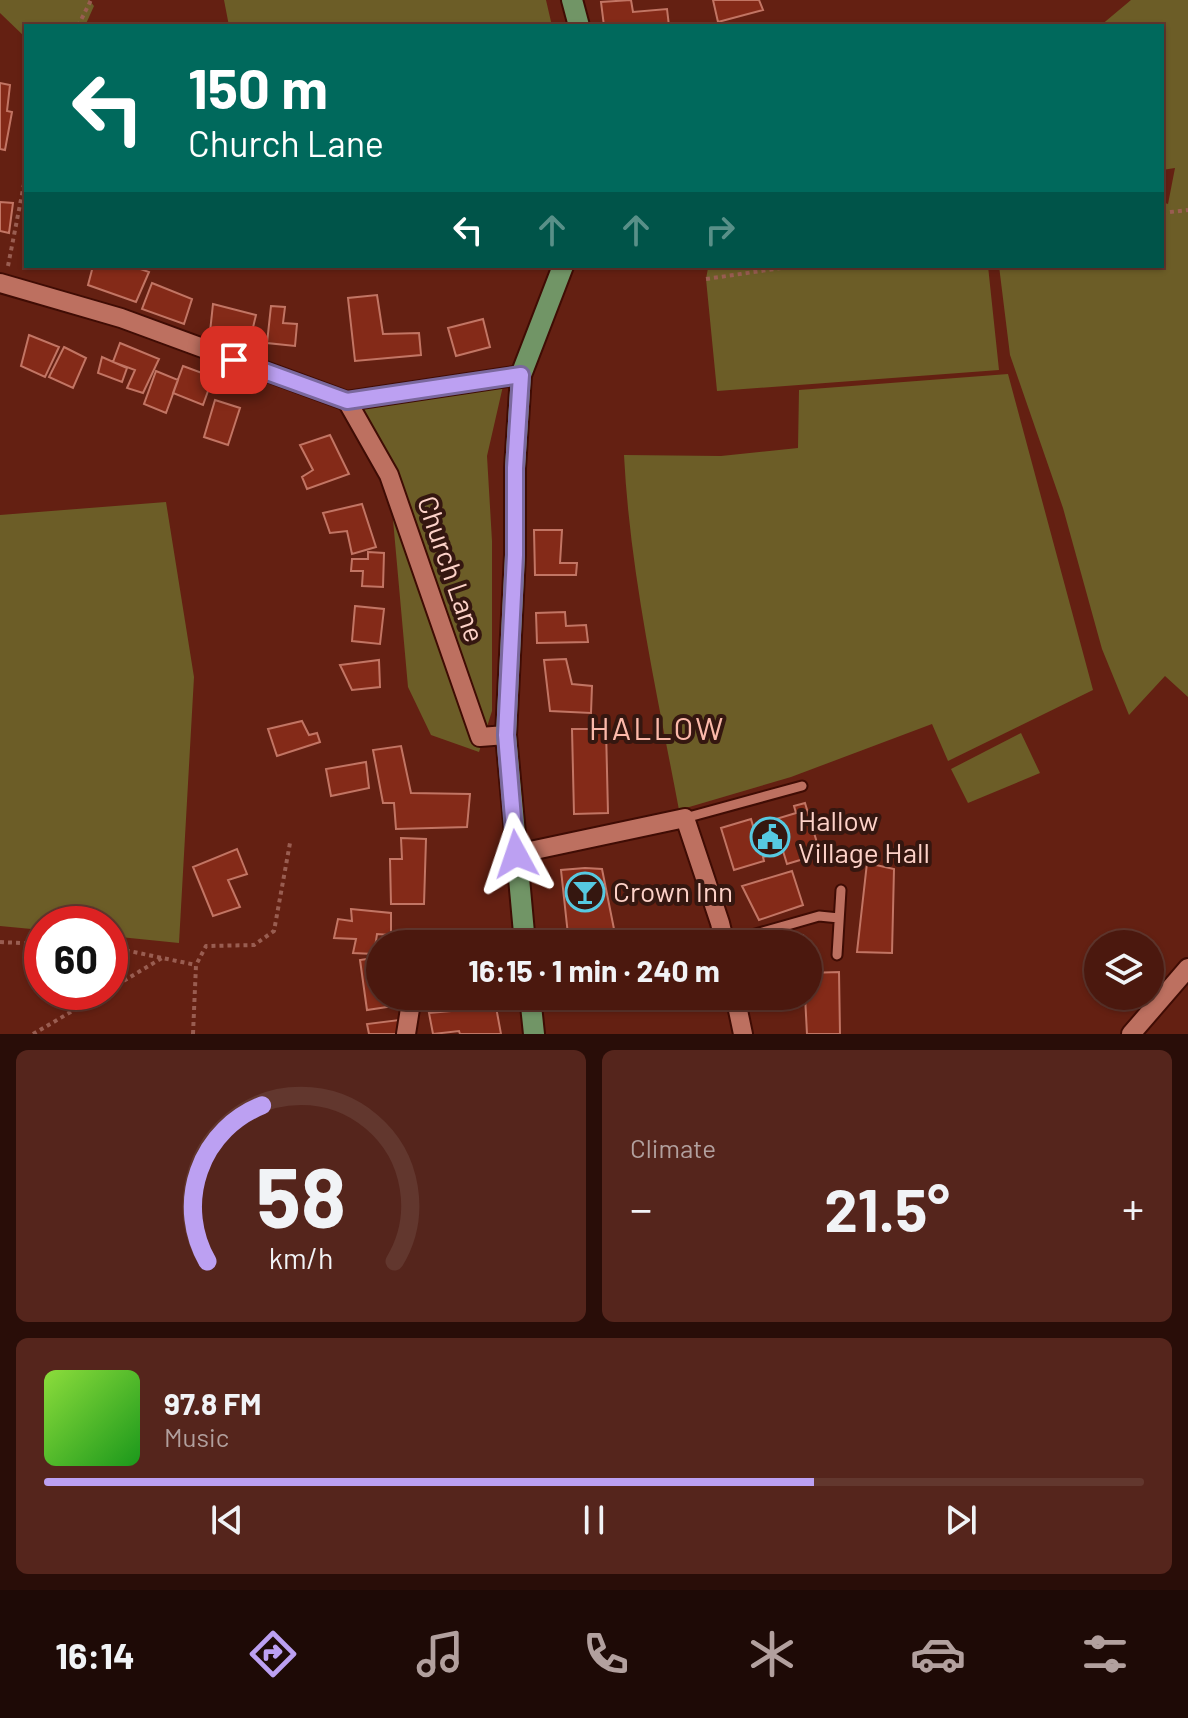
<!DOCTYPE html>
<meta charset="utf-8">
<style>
body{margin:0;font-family:Barlow,sans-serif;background:#55251c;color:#f1f3f6;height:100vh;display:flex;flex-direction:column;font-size:30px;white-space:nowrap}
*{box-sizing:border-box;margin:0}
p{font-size:26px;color:#b2a09e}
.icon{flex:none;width:44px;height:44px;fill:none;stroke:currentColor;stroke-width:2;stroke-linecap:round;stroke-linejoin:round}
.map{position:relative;height:1034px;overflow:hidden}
.side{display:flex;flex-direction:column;gap:16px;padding:16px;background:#290d08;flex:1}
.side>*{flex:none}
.guide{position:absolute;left:24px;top:24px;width:1140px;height:244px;border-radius:0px;box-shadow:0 2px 6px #0004,0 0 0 2px #62372e;background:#00695c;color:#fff;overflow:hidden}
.controls{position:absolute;left:1084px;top:930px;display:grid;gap:16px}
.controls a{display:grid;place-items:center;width:80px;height:80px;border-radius:50%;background:#4b180e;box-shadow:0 2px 6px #0004,0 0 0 2px #62372e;font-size:40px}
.speed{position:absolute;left:24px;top:906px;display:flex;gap:16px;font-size:40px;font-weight:700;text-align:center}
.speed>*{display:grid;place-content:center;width:104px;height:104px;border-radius:50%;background:#4b180e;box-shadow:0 2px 6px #0004,0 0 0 2px #62372e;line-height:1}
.speed .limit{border:12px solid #d22;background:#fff;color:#111}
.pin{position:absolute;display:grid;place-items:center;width:68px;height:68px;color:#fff;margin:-34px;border-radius:16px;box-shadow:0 4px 12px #0006}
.me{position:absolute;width:88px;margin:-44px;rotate:355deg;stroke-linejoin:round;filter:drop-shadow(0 0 6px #0008)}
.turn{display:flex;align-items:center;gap:28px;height:168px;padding:0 32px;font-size:36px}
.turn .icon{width:104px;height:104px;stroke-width:2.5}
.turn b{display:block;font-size:56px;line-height:68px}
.lanes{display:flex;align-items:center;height:76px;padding:0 32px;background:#0003;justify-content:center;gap:40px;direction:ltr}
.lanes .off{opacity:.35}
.big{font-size:60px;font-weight:700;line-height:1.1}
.side .tile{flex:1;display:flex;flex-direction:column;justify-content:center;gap:12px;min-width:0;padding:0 28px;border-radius:12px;background:#55251c}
.side .dial{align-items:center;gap:0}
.dial svg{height:208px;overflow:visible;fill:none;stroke:#62372e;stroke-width:7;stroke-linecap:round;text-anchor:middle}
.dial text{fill:#f1f3f6;stroke:none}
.song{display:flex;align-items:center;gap:24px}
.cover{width:96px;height:96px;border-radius:12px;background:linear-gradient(135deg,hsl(90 70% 55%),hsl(120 70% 35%))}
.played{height:8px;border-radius:4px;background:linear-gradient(90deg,#bca0f2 70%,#62372e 70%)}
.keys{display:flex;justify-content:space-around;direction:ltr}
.heat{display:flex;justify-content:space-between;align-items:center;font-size:44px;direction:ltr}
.side .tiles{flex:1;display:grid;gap:16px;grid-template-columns:1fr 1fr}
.tile:last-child{grid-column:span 2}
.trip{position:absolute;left:366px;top:930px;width:456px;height:80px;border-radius:40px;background:#4b180e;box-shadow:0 2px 6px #0004,0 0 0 2px #62372e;font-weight:700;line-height:80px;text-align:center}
.tabs{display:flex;height:128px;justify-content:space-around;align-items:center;background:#1e0a06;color:#b2a09e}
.tabs .icon{width:56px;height:56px}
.tabs .on{color:#bca0f2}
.tabs b{font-size:36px;color:#f1f3f6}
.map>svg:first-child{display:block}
.green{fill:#6c5d27}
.building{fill:#842a18;stroke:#c27564;stroke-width:2}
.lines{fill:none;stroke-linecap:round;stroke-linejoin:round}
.service-casing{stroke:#3f0c04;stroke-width:13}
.minor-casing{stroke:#3f0c04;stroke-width:22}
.primary-casing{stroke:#3f0c04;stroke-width:24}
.path{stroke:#995d51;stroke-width:4;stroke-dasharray:4 4;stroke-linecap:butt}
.service{stroke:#bd7060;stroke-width:9}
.minor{stroke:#bd7060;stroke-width:18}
.primary{stroke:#719566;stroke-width:20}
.route-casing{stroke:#7a689d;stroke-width:20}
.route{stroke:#bca0f2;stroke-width:14}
.labels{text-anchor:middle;stroke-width:8;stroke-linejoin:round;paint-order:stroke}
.street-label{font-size:28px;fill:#fdd2c8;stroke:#351710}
.poi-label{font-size:28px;fill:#fdd2c8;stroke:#351710;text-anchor:start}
.quarter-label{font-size:32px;letter-spacing:2px;fill:#fbb9aa;stroke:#351710}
</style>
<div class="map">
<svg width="1188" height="1034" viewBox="0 0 1188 1034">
<rect width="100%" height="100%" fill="#642012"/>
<path class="green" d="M 0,0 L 89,0 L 94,6 L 85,26 L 26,26 L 26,38 L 0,13 Z
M 224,0 L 546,0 L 552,26 L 229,26 Z
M 1131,0 L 1188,0 L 1188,697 L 1165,676 L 1129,715 L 1102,649 L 1063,508 L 1010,355 L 999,266 L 1162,266 L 1162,202 L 1168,204 L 1175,168 L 1162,170 L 1162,26 L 1100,26 Z
M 719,266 L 988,266 L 999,370 L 717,391 L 706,279 L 708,268 Z
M 1008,374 L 1093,690 L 948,761 L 932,724 L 791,777 L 679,810 C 657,693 630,574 624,455 L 721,456 L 798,448 L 799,390 Z
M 503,386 L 487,456 L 492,541 L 492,711 L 479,752 L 431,735 L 408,687 L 389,475 L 347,401 Z
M 166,502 L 194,677 L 179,943 L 110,936 L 110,924 L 42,924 L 42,930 L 0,926 L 0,515 Z
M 1021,733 L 1040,773 L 968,803 L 951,769 Z"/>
<path class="building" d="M 631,0 L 633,12 L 667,9 L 669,26 L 604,26 L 601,2 Z
M 713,0 L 759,0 L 763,10 L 718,22 Z
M 0,83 L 10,85 L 7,111 L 12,112 L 5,150 L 0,149 Z
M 0,202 L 13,203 L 9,233 L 0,231 Z
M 93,266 L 132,266 L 149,272 L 136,302 L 88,285 Z
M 152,283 L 192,299 L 184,324 L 142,309 Z
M 377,295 L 383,334 L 419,333 L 421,355 L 355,361 L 348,298 Z
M 213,304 L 256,315 L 250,340 L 210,332 Z
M 271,306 L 285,307 L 283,323 L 297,324 L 295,346 L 267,343 Z
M 483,319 L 490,347 L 456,356 L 448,328 Z
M 29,335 L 59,347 L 45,377 L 21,366 Z
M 120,343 L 159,359 L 143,393 L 127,388 L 135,370 L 113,362 Z
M 64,347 L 86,358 L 73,388 L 49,377 Z
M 102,357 L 127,368 L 122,382 L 98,373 Z
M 183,366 L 213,377 L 203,405 L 173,393 Z
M 156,371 L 178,380 L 166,413 L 144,404 Z
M 215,400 L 240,408 L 228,445 L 204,437 Z
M 330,435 L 349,474 L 307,489 L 302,477 L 313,470 L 300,445 Z
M 362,504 L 376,547 L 352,554 L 347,531 L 330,533 L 323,513 Z
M 534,530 L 562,530 L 560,563 L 577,563 L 576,575 L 535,575 Z
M 368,552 L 384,553 L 383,587 L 362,586 L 363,571 L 351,571 L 352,559 L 368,559 Z
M 355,606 L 384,609 L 380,644 L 352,641 Z
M 565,612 L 566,626 L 586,625 L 588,642 L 537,643 L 536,613 Z
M 566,659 L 572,684 L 592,686 L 591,713 L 550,711 L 544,660 Z
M 379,660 L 380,687 L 352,690 L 340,665 Z
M 302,721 L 309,735 L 317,733 L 320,742 L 277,756 L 268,729 Z
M 572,729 L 606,729 L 608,813 L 574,814 Z
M 401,746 L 411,793 L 470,794 L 467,827 L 396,829 L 394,803 L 383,803 L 373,750 Z
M 366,762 L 369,788 L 331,796 L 326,769 Z
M 805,803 L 818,846 L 807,849 L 810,857 L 787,864 L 783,851 L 763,857 L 764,861 L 734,870 L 721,828 L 751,819 L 753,826 L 796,813 L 794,806 Z
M 401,838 L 426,839 L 424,904 L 391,904 L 390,859 L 402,859 Z
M 237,849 L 247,874 L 228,880 L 240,907 L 213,916 L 193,867 Z
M 867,863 L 894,869 L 892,953 L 857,952 Z
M 585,868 L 602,869 L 617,944 L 569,944 L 561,870 Z
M 792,871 L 803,905 L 759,920 L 742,886 Z
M 351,909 L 391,913 L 391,935 L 377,934 L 374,954 L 353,953 L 356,939 L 334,938 L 338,919 L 352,921 Z
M 803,935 L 802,944 L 762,944 L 761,936 Z
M 380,957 L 380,996 L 393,996 L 394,1006 L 367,1010 L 360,960 Z
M 839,972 L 840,1034 L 807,1034 L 805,996 L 808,996 L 808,973 Z
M 496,1007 L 501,1034 L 460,1034 L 459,1031 L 433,1034 L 429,1013 Z
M 399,1020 L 402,1034 L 369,1034 L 367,1024 Z"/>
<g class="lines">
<defs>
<path id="service" d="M 685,818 L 802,786
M 724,943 L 819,916 L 839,918
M 837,955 L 841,890"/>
<path id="minor" d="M 0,283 L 121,318 L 347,401 L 521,375
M 347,401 L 389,475 L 480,737 L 506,735
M 516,854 L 685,818 L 720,923 L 725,944
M 735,996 L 743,1034
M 406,1034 L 412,996
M 1131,1034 L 1188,968"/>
<path id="primary" d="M 572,0 L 579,26
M 525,944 L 506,735 L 515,555 L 515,468 L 521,375 L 563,266
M 530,996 L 534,1034"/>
</defs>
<use href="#service" class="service-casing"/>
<use href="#minor" class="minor-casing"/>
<use href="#primary" class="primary-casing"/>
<path class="path" d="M 78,26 L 91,0
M 1162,213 L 1188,210
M 8,266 L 26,174
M 706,279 L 795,266
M 0,942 L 42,944
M 110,947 L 196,965
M 110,989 L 162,958
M 33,1034 L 105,992
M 193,1034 L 196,965 L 206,946 L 254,945 L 274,931 L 290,843"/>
<use href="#service" class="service"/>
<use href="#minor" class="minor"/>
<use href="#primary" class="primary"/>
</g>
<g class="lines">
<defs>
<path id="route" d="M 234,360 L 347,401 L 521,375 L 515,468 L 515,555 L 506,735 L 516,854"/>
</defs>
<use href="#route" class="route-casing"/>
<use href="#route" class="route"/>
</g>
<defs>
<symbol id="civic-ring" viewBox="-11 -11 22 22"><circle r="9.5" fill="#351710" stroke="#56c9e1" stroke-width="1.5"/><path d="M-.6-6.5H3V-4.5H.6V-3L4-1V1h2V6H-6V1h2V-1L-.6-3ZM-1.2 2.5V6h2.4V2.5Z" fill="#56c9e1"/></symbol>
<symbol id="bar-ring" viewBox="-11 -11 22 22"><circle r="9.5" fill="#351710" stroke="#56c9e1" stroke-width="1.5"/><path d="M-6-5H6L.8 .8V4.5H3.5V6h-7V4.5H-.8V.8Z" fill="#56c9e1"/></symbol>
</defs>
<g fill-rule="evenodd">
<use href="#civic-ring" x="748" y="815" width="44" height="44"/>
<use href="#bar-ring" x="563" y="870" width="44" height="44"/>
</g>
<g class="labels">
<g class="street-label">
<text transform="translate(451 569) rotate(71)" y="10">Church Lane</text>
</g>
<g class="poi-label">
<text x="798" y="831">Hallow<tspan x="798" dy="32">Village Hall</tspan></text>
<text x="613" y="902">Crown Inn</text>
</g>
<g class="quarter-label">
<text x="657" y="740">HALLOW</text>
</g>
</g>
</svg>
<div class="controls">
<a><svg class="icon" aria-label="layers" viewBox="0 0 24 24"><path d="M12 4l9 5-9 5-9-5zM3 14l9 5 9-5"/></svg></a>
</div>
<div class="speed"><div class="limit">60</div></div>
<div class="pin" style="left:234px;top:360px;background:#d93025"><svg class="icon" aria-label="arrive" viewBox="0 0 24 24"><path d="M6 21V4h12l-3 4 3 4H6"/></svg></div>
<svg class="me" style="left:516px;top:854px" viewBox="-20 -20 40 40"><path d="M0-17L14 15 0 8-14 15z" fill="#bca0f2" stroke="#fff" stroke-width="4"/></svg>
<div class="trip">16:15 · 1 min · 240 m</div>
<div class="guide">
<div class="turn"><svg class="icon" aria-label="left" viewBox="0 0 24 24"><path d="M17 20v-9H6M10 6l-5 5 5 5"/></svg><div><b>150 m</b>Church Lane</div></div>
<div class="lanes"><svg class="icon" aria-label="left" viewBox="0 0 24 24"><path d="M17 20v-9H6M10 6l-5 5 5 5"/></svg><svg class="icon off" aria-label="ahead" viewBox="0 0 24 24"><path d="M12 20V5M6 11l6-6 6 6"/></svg><svg class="icon off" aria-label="ahead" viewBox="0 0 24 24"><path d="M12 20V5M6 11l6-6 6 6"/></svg><svg class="icon off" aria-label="right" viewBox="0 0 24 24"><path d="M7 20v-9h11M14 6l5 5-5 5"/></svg></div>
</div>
</div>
<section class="side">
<div class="tiles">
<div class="tile dial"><svg viewBox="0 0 100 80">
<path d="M14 69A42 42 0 1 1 86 69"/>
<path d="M14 69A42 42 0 0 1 35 9" stroke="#bca0f2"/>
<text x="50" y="56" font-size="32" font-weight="700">58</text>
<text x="50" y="72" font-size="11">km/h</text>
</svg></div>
<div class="tile"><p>Climate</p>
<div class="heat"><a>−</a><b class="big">21.5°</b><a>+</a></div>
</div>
<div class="tile">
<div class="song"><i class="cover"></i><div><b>97.8 FM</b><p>Music</p></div></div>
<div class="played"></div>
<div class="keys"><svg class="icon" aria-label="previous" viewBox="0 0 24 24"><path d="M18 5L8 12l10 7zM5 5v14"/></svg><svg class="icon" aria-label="pause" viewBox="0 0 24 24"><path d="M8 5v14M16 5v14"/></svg><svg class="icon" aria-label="next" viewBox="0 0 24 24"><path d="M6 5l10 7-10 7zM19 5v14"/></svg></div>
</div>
</div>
</section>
<nav class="tabs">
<b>16:14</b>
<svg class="icon on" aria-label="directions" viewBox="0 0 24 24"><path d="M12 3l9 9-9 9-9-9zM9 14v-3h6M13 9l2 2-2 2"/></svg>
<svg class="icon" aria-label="music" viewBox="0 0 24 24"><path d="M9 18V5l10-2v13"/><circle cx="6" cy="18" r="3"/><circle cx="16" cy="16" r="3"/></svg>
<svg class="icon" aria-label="phone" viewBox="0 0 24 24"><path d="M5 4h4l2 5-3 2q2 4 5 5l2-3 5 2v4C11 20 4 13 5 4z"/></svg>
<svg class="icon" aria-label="climate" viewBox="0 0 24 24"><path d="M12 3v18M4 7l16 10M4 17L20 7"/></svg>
<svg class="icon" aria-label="car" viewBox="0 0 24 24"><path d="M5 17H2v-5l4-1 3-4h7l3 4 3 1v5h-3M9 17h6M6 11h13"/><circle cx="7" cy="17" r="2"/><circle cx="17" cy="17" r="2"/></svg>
<svg class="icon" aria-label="filters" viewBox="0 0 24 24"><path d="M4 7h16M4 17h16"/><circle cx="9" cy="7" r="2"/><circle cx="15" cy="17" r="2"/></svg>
</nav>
